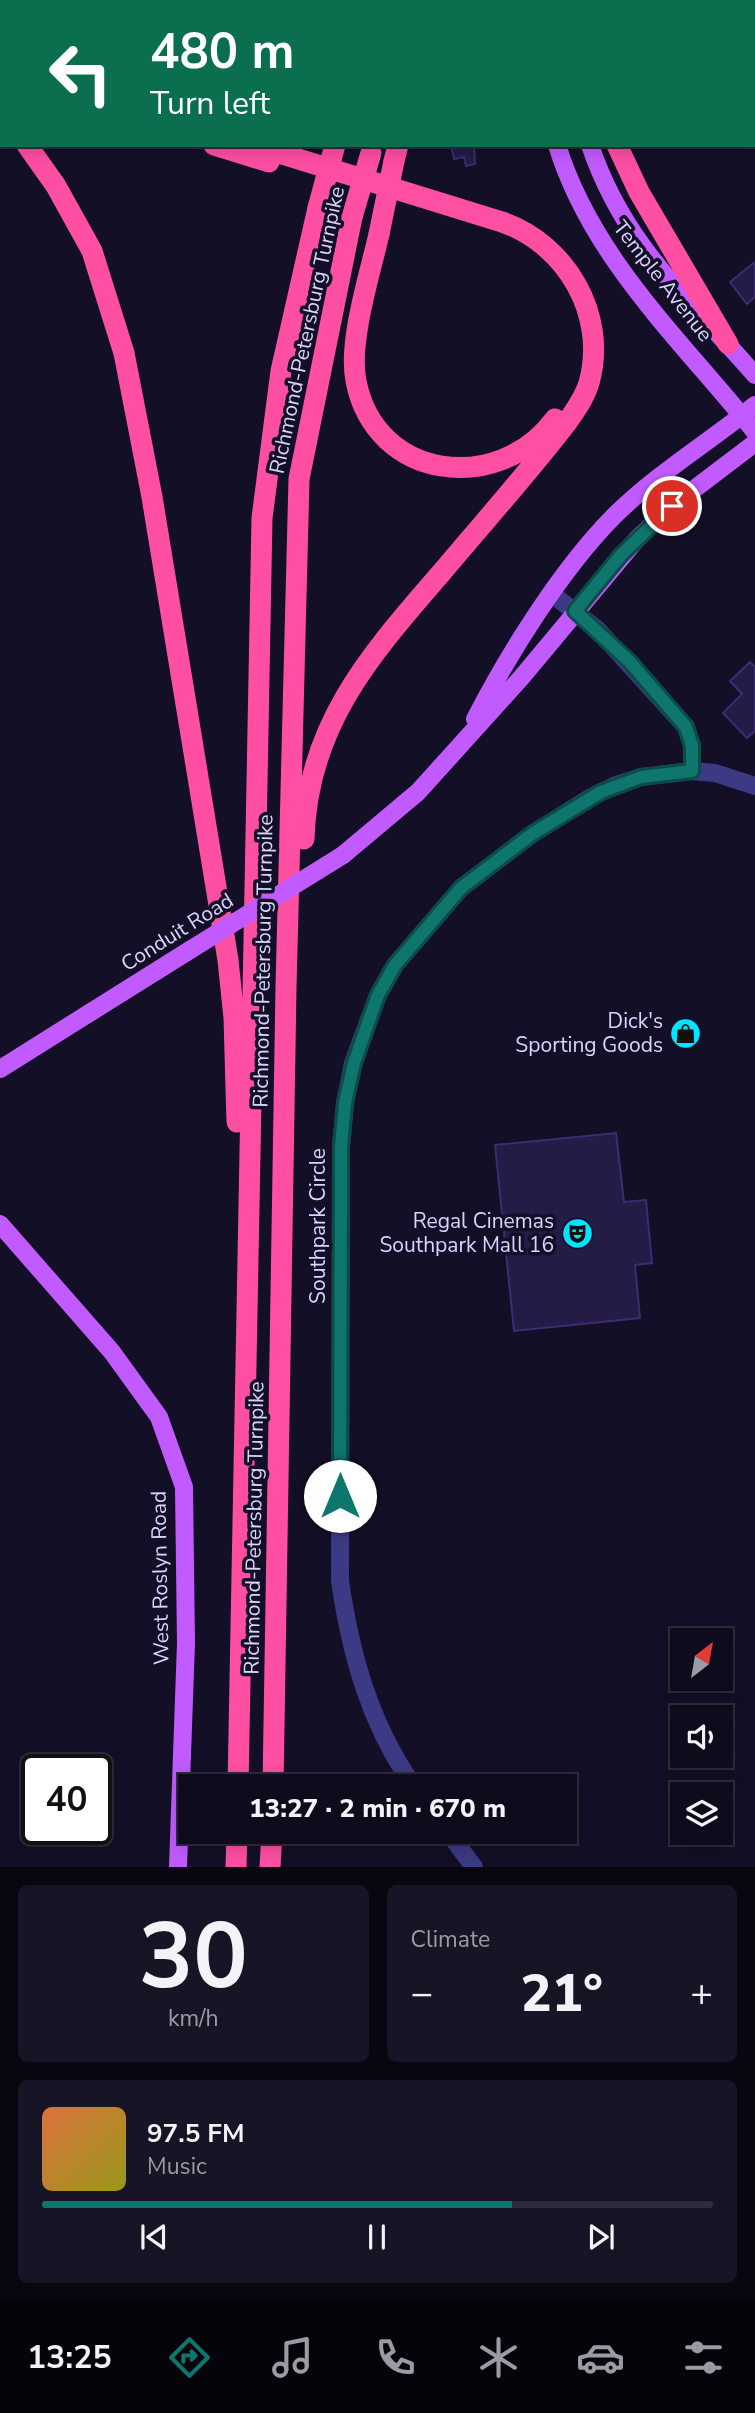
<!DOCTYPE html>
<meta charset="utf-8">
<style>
body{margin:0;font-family:"Nunito Sans",sans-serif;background:#171425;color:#f1f3f6;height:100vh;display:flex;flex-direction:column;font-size:26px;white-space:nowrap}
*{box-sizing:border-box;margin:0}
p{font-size:23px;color:#9b9ba3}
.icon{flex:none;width:38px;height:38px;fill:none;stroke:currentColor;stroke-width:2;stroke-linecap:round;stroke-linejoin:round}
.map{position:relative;height:1867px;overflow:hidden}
.panel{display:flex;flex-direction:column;gap:18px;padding:18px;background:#08060f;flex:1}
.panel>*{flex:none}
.top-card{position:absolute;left:0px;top:0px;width:756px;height:147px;box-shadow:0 4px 18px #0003,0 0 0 2px #2e2b3b;background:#0b6e4f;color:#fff;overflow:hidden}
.needle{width:46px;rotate:31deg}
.buttons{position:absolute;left:670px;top:1628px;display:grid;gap:14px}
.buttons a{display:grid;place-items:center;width:63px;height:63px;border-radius:0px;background:#0e0b1c;box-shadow:0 4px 18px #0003,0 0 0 2px #2e2b3b;font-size:35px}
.speed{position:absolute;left:21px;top:1754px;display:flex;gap:14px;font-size:35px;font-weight:700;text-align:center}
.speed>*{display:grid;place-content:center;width:91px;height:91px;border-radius:50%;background:#0e0b1c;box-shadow:0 4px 18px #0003,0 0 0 2px #2e2b3b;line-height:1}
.speed .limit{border:4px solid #111;border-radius:10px;background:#fff;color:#111}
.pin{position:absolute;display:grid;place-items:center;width:60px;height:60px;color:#fff;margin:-30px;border:4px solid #fff;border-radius:50%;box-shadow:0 2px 7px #0007}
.me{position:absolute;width:77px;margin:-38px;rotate:0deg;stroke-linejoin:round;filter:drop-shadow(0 0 5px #0008)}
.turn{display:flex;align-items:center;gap:24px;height:147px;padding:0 35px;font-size:32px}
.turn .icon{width:91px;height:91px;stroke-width:2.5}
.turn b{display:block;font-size:49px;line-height:60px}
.big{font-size:52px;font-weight:800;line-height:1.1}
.panel .tile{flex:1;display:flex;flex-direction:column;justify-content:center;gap:10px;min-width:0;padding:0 24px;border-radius:10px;background:#171425}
.panel .dial{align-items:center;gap:0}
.dial b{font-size:91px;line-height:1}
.song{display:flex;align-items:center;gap:21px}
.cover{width:84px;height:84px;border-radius:10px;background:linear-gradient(135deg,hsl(20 70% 55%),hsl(60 70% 35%))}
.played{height:7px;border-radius:4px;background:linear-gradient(90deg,#0f766e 70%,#2e2b3b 70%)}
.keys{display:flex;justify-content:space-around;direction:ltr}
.heat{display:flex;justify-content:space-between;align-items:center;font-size:38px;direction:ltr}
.panel .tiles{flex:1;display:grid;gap:18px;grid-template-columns:1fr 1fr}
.tile:last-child{grid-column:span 2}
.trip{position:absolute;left:178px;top:1774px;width:399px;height:70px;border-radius:0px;background:#0e0b1c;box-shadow:0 4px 18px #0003,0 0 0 2px #2e2b3b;font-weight:800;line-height:70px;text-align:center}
.tabs{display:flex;height:112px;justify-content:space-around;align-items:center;background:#06040b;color:#9b9ba3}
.tabs .icon{width:49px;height:49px}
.tabs .active{color:#0f766e}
.tabs b{font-size:32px;color:#f1f3f6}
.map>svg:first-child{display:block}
.building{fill:#241b47;stroke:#3b2d73;stroke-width:2}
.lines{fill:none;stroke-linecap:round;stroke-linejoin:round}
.minor{stroke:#3d3a85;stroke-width:18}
.major{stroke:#c25bff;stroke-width:18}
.highway{stroke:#ff4fa3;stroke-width:21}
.major-bridge{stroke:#c25bff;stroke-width:18}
.highway-bridge{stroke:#ff4fa3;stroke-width:21}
.route-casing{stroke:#0a4d48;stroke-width:18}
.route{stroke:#0f766e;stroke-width:12}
.labels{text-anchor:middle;stroke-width:7;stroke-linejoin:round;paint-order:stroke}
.street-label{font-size:21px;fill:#d9d4ff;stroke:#130f26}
.poi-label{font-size:21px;fill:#d9d4ff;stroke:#130f26;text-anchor:end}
</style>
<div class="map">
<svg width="755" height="1867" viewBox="0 0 755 1867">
<rect width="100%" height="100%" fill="#130f26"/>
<path class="building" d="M 451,145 L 474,145 L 475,164 L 466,166 L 464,157 L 454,159 Z
M 755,262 L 755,297 L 747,304 L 730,282 Z
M 750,662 L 755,667 L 755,731 L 747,738 L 723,713 L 742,694 L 730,681 Z
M 616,1133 L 624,1202 L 646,1200 L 652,1263 L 635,1265 L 640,1318 L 514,1331 L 495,1145 Z"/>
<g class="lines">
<path class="minor" d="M 552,594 L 597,629 L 686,727 L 692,745 L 692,771
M 414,1787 C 370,1724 351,1656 340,1581 L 341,1147 L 345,1103 L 353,1063 L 378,995 L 395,965 L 461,888 L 532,834 L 591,797 L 616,785 L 641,777 L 692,771 L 715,773 L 755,786
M 448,1832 L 474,1867"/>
<path class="major" d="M 520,0 L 520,2
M 554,0 L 554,2
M 557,145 C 592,259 682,341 755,432
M 590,145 C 624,246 688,298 755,375
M 475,719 C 509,653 561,570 613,517 C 656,474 708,443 755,405
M 343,855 L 418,792 L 521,678 L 637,539 L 672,506 L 755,443
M 0,1069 L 190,950
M 0,1224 L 112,1352 L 159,1417 L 184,1487 L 186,1643 L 178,1867"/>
<path class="highway" d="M 581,0 L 581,2
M 341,2 L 343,0
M 389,2 L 390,0
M 429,2 L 430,0
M 445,2 L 446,0
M 0,61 L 2,63
M 0,78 L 2,79
M 0,113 L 2,115
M 27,145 L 56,186 L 92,251 L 124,353 L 152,497 L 228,960 L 234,1018 L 237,1122
M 214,145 L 269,162
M 253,145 L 502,222 C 566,244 608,315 589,383 C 585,397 576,409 568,421 C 528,473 484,522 442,572 C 371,654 307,725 304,839
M 617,145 L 639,192 L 728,344
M 394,161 L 398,145
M 379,234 C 370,274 348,342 356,381 C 375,480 498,496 555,419
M 238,1787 L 262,518 L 281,371 L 318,208
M 273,1787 L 286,987 L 299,479 L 352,217
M 236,1867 L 237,1832
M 270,1867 L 272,1832"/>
<path class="major-bridge" d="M 190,950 L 343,855"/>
<path class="highway-bridge" d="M 318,208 L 335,145
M 352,217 L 371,153
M 379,234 L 394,161"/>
</g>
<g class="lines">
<defs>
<path id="route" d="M 340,1496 L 341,1147 L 345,1103 L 354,1063 L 378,995 L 395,965 L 461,888 L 532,834 L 601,792 L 641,777 L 692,771 L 692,746 L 686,727 L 629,661 L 575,611 L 621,555 L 672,506"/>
</defs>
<use href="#route" class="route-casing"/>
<use href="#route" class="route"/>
</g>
<defs>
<symbol id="shop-disc" viewBox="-11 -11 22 22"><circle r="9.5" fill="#00e5ff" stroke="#130f26"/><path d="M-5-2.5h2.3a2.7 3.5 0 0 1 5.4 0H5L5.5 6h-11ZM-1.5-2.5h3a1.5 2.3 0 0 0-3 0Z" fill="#111"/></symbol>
<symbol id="theatre-disc" viewBox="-11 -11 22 22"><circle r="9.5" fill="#00e5ff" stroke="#130f26"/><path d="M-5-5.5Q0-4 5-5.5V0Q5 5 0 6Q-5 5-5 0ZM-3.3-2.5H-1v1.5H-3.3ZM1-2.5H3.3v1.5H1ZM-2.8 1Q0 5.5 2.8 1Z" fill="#111"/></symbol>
</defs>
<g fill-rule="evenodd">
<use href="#shop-disc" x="668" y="1016" width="35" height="35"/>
<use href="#theatre-disc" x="560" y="1216" width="35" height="35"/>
</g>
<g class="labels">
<g class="street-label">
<text transform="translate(663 281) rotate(52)" y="7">Temple Avenue</text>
<text transform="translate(307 330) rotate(-78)" y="7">Richmond-Petersburg Turnpike</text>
<text transform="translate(177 932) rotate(-32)" y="7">Conduit Road</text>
<text transform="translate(263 961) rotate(-89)" y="7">Richmond-Petersburg Turnpike</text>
<text transform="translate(318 1226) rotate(-90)" y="7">Southpark Circle</text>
<text transform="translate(254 1528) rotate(-89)" y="7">Richmond-Petersburg Turnpike</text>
<text transform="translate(160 1578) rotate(-91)" y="7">West Roslyn Road</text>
</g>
<g class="poi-label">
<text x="663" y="1028">Dick's<tspan x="663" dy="24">Sporting Goods</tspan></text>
<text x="554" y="1228">Regal Cinemas<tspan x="554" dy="24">Southpark Mall 16</tspan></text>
</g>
</g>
</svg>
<div class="buttons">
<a><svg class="needle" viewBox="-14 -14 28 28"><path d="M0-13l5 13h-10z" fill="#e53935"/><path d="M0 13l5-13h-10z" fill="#9b9ba3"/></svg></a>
<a><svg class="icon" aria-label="sound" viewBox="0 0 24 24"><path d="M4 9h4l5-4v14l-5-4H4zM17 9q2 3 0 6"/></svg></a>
<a><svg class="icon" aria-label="layers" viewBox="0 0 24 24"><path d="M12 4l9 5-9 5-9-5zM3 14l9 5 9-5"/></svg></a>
</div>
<div class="speed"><div class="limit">40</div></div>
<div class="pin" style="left:672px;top:506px;background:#d93025"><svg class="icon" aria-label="arrive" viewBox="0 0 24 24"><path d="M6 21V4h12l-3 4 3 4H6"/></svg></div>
<svg class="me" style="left:340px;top:1496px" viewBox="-20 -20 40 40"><circle r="19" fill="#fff"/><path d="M0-13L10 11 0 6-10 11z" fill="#0f766e"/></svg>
<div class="trip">13:27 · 2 min · 670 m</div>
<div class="top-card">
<div class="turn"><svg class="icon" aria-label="left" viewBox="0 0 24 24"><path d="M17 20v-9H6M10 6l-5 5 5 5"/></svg><div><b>480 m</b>Turn left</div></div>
</div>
</div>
<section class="panel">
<div class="tiles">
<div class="tile dial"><b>30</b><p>km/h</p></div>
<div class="tile"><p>Climate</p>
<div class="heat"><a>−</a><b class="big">21°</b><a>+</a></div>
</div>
<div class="tile">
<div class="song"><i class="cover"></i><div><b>97.5 FM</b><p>Music</p></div></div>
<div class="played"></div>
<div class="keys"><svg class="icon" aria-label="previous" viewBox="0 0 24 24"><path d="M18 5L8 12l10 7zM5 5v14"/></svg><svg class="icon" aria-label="pause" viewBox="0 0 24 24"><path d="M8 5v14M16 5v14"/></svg><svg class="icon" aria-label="next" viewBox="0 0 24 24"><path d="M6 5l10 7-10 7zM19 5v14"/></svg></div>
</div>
</div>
</section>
<nav class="tabs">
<b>13:25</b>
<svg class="icon active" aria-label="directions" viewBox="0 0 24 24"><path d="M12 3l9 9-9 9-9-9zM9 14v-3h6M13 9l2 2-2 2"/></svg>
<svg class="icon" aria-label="music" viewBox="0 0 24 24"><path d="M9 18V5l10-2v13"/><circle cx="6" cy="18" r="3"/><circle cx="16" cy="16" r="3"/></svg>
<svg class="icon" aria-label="phone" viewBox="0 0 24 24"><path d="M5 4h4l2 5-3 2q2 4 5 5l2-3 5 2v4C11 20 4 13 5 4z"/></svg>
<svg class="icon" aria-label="climate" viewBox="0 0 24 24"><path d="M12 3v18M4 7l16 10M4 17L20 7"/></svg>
<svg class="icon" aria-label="car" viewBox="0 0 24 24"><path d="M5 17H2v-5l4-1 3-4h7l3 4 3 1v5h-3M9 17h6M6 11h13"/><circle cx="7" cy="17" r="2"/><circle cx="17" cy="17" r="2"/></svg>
<svg class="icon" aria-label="filters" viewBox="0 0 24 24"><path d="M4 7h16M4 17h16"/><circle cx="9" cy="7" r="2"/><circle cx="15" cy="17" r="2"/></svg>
</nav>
